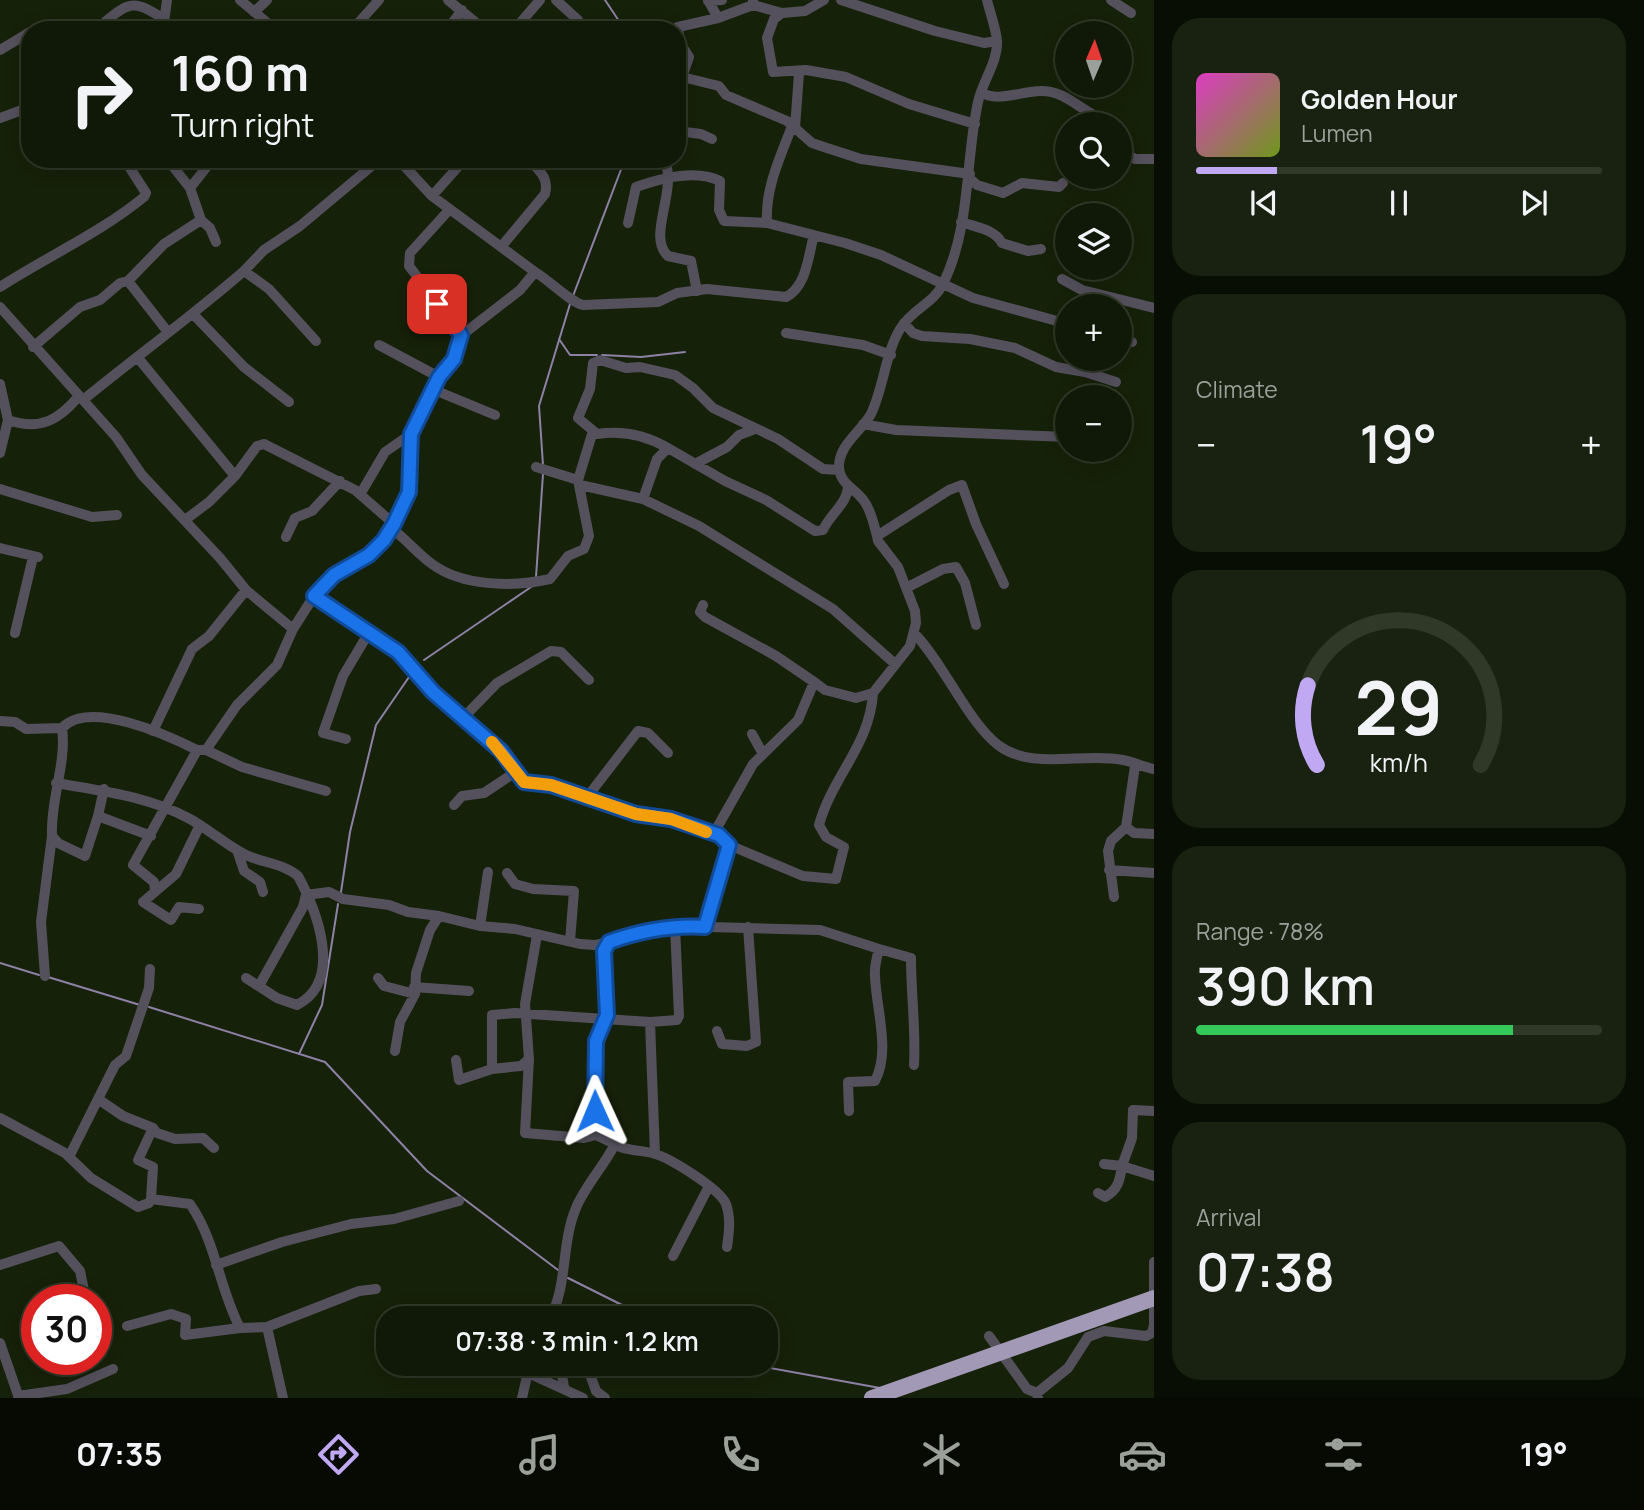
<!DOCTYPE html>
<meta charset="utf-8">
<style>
body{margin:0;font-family:Manrope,sans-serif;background:#192211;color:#f1f3f6;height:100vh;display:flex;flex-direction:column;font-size:26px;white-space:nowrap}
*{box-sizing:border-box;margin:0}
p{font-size:23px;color:#9ca09b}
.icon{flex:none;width:38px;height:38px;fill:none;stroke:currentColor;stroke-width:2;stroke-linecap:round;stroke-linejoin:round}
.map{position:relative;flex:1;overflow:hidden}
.details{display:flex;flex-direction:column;gap:18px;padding:18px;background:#090e04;width:490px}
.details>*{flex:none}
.guide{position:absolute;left:21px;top:21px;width:665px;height:147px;border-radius:28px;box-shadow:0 4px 18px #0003,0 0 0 2px #303828;background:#101907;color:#f1f3f6;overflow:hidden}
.needle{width:46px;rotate:2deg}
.buttons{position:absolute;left:1055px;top:21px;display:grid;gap:14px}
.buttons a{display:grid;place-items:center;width:77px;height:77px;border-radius:50%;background:#101907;box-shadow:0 4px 18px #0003,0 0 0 2px #303828;font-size:35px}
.speed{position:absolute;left:21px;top:1284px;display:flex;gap:14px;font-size:35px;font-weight:700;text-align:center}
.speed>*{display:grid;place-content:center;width:91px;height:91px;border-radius:50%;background:#101907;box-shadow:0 4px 18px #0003,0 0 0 2px #303828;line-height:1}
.speed .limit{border:10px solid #d22;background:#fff;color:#111}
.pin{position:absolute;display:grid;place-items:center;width:60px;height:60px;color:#fff;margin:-30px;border-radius:14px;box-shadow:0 4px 10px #0006}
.me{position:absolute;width:77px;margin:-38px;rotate:359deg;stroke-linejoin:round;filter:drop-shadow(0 0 5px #0008)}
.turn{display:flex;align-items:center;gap:24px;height:147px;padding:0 35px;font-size:32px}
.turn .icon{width:91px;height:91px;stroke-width:2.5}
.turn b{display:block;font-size:49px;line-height:60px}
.big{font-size:52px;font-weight:600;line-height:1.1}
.details .card{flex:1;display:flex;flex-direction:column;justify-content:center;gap:10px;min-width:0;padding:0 24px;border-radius:28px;background:#192211}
.details .dial{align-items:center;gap:0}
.dial svg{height:182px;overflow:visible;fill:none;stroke:#303828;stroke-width:7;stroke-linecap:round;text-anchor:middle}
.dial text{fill:#f1f3f6;stroke:none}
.song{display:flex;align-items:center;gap:21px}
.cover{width:84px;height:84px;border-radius:10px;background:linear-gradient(135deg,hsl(310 70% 55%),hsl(80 70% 35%))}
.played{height:7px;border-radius:4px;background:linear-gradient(90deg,#c1a8f3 20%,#303828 20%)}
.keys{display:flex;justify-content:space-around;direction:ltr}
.heat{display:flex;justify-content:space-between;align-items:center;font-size:38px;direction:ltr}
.charge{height:10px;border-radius:5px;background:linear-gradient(90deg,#34c759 78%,#303828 0)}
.trip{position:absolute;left:376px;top:1306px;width:402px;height:70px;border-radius:28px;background:#101907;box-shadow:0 4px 18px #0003,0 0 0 2px #303828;font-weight:600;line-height:70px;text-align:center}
.tab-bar{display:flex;height:112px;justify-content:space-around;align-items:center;background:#060a03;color:#9ca09b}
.tab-bar .icon{width:49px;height:49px}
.tab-bar .current{color:#c1a8f3}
.tab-bar b{font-size:32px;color:#f1f3f6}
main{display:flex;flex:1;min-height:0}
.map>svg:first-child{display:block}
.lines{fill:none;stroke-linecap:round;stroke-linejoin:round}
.stream{stroke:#8d81a6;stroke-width:2}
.minor{stroke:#54515d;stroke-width:10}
.highway{stroke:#a299b7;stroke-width:16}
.route-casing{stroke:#114b97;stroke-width:18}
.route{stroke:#1a73e8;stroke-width:12}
.slow{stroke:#f59e0b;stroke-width:12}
</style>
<main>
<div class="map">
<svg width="1154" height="1398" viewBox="0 0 1154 1398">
<rect width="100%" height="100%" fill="#162109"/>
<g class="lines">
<path class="stream" d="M 605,0 L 625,30
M 573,296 L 625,159
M 559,339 L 570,355 L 597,355
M 602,355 L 641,357 L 685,352
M 543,465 L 539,406 L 570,304
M 536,577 L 543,474
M 424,660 L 534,585
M 341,892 L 350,832 L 376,725 L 409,677
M 0,963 L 39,975
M 48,977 L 140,1005
M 149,1007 L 325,1062 L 427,1171 L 558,1270
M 299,1054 L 322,1005 L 338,904
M 568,1278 L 648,1318
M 743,1363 L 880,1388"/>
<path class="minor" d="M 240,0 L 276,30
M 448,0 L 485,30
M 556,0 L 578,20
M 708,0 L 718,18
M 753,0 L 753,5 L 782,13
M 824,0 L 805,11 L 782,13 L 774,19 L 767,38 L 773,72 L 806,70 L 846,77 L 909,104 L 975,124
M 841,0 L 935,31 L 984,43 L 997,41
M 1111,0 L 1131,13
M 708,1 L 722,0
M 753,5 L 718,18 L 678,27 L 680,43 L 689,57 L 682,77 L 719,86 L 726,95 L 787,121 L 812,143 L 827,148 L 861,159 L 970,174
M 254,12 L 267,0
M 105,22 C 131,0 135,1 164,19
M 163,30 L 167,0
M 352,30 L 379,0
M 447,30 L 462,10
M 514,30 L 540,0
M 0,50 L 30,32
M 981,92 C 996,103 1023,91 1040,91 C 1066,90 1080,111 1104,120 L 1106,124
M 0,118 L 30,107
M 795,128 L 799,73
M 677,131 L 701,134 L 712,139
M 1120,150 L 1135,159 L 1154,159
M 167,159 L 190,188 L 201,220 L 210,228 L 216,242
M 398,159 L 432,196 L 535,272
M 664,159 C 679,189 646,236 668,256 L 691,261 L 697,291
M 969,178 L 977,185 L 1003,193 L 1022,183 L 1059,187 L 1063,183
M 190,188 L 213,159
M 432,196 L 465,159
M 449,210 L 410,253 L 409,266 L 462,335
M 961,222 C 976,227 994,229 1002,243 L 1028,251 L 1041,249
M 628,223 L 636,187 C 661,178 696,169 720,181 L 719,210 L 724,221 L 767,223 L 845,243 L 881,255 L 973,298 L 1068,324
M 767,223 C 765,188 780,158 792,126
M 501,247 L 545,194 C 549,179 541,172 531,162
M 1062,279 L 1082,290 L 1154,308
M 128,281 L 167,331
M 0,287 C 48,256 100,233 144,197 L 146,193 L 130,168
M 0,307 L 116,437 L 142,475 L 220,558 L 246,590 L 293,629
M 194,315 L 244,367 L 289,402
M 904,323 L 913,333 L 922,336 L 970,339 L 1015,348 L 1056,367 L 1085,372 L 1116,382
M 786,333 L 863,345 L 891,355
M 1120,339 L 1132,342
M 316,341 L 269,289 L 244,271 L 264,250 L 300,226 L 380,159
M 379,345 L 439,377
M 33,347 L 80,307 L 100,300 L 120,283 L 128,281 L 164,244 L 201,220
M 138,358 L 235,476 L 209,502 L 185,520
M 0,384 L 8,420 L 0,453
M 432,389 L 495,415
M 83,400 C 137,356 192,316 244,271
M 8,420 C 40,431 59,420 79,396
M 863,424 L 896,430 L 1068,437
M 668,448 C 646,435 622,430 597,434 L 578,418 L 590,389 L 593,363 L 600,360 L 626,368 L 640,367 L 675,375 L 693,388 L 713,408 L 778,439 L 823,469 L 839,470
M 695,464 L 727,447 L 739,435 L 755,429
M 235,476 L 257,446 L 264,444 L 355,490 L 394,524
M 578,480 L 593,431
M 580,485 L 643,499 L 699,526 L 833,609 L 894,663
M 0,489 L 92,517 L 117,515
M 361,493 L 385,452 L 411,434
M 643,499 L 657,459 L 668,448 L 725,481 L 766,500 L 815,531 L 823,530 C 830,514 847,504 848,487
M 391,528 C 406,539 418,554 432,564 C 463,587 514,587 550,579 L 568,556 L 584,549 L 589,536 L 578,480 L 536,467
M 877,536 C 874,525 871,510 864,501 C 856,489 840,484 839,468 C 838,445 861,432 871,414 C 884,387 885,354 900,329 C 912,309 933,304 943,284 C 971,227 965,162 978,102 C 982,82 998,62 997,41 C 996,28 990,13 987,0
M 286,537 L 295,518 L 312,511 L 340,481
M 0,548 L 38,557
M 906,588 L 943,569 L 956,567 L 965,583 L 976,625
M 314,596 L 398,652 L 433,692 L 501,751 L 524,782 L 551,785 L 636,814 L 698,828 L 719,835 L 729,849 L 709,905 L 705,927
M 703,605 L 700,612 L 705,617 L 776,656 L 817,684
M 15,633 L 33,557
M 914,633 C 944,664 968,722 998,745 C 1032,771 1083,752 1123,760 C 1134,762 1143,767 1154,769
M 464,717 L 497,683 L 551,651 L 561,652 L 589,680
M 0,721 L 15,722 L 26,729 L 62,728 C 89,699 167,735 197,750
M 62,728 C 67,763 50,800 52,836 L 58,843 L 85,856 L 98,816 L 151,836
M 153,731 L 192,649 L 209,636 L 246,590
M 752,734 L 763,754
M 346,739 L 323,733 L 343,676 L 368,634
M 206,750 L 242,767 L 326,791
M 56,783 C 102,791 148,796 190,819 C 208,829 225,844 244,854 C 261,863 283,863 298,876 C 317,911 344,981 297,1005 L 277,998 L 246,978
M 588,796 L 638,731 L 648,733 L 668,753
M 454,805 L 462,796 L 484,793 L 517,771
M 98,816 L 104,789
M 1126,827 L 1134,833 L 1154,834
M 714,833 L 753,764 L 798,720 L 812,687 L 817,684 L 825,690 L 856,698 L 873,693 L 910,646 L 916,623 L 915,611 L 898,567 L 878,541 L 877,536 L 949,490 L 962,485 L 976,524 L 1004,584
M 729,845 L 803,876 L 836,879 L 844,847 L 826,837 L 819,825 C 832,777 870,745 873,693
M 237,850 L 244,871 L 260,882 L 263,892
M 1109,870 L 1154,873
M 507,873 L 515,884 L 533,889 L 574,891 L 570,941
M 155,890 L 154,882 L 133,865 L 195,754 L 197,750 L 206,750 L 237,705 L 277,665 L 293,629 L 314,596 L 334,575 L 369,555 L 384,540 L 409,492 L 411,434 L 439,377 L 454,359 L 462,335 L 520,290 L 535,272 C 549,280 570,302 583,305 L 658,302 L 677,293 L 707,289 L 786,297 C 807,286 808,256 814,235
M 306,895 L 329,892 L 343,899 L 389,905 L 408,912 L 439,916 L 480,926 L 515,929 L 580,944 L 595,945 L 675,926 L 820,930 L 879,949 C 877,957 874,967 875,976 C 876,1009 891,1051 875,1081 L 848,1082 L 849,1111
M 1114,897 L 1108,851 L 1111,841 L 1126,827 L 1135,766
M 199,909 L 179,907 L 171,920 L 143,902 L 176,874 L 200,825
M 480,926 L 488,872
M 537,935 L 525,1004 L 529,1059 L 525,1133 L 584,1138 L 596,1135
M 609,942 L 604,951 L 607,1015 L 596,1041 L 596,1135 L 615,1144
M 879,949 L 911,958 C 911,995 916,1029 914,1065
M 45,976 L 41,922 L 52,836
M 378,978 L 384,986 L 415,994
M 259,986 L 303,907 L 306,895
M 414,987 L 469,991
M 650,1022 L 655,1154
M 717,1031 L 722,1044 L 747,1046 L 756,1042 L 748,927
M 395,1051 L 400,1022 L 415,994 L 416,973 L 430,930 L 439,916
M 529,1059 L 521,1066 L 492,1069 L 492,1015 L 515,1013 L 650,1022 L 677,1020 L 679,1016 L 675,926
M 456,1060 L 459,1080 L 492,1069
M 98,1099 L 123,1116 L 153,1128 L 157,1133 L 175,1139 L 203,1138 L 214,1148
M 1154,1111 L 1133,1110 L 1132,1138 L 1122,1166 L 1154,1176
M 0,1118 L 65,1153 L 91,1178 L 138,1207 L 149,1203 L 151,1199 L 153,1167 L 138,1160 L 153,1128
M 69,1157 L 115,1065 L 126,1056 L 149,988 L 150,969
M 1098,1193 L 1105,1197 C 1118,1190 1120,1180 1122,1166 L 1104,1164
M 151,1199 L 190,1204 C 216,1241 219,1288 240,1328 L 267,1327 L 283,1398
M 673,1256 L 708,1188
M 1154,1262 L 1154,1323
M 0,1265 L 59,1246 L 80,1271 L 86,1300
M 216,1265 L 282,1242 L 351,1224 L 394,1219 L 459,1201
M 550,1318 C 568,1285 561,1243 576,1208 C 585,1186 604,1166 615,1144 C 624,1151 640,1150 652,1153 C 669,1157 720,1189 726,1204 C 731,1218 729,1233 727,1247
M 127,1326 L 171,1314 L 186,1319 L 185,1335 L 240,1328
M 267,1327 L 359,1291 L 376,1289
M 989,1336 L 1027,1389 L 1037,1393
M 0,1343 L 19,1398
M 560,1363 L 564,1387
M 586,1363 L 596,1391 L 605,1398
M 528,1373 L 583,1398
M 18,1396 L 67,1389 L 113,1369
M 522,1398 L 530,1363
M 1038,1398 L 1037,1393 L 1068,1368 L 1088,1337 L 1104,1331 L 1146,1336 L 1152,1333 L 1154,1325"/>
<path class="highway" d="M 872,1398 L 1154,1298"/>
</g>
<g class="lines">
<defs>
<path id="route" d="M 437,304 L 461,335 L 454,359 L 439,377 L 411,434 L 409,492 L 394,524 L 384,540 L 369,555 L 334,575 L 314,596 L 398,652 L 433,692 L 501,751 L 524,782 L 551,785 L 636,814 L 671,819 L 719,835 L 729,845 L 705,927 C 672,925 640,931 609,942 L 604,951 L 607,1015 L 596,1041 L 595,1111"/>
</defs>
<use href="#route" class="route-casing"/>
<use href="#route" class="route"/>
<path class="slow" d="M 492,742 L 524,782 L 551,785 L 636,814 L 671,819 L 706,832"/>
</g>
</svg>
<div class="buttons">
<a><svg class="needle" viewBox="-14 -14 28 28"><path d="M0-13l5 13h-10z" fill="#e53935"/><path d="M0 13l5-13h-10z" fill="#9ca09b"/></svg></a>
<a><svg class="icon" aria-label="search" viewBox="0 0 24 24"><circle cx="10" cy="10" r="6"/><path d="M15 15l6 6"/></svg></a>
<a><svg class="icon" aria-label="layers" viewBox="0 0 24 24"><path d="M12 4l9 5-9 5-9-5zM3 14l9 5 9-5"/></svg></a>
<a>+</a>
<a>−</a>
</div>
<div class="speed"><div class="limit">30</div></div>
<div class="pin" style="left:437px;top:304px;background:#d93025"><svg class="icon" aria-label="arrive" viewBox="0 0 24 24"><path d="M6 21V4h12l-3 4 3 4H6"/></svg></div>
<svg class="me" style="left:595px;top:1111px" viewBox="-20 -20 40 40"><path d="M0-17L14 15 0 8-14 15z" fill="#1a73e8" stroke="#fff" stroke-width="4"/></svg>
<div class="trip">07:38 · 3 min · 1.2 km</div>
<div class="guide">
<div class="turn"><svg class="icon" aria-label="right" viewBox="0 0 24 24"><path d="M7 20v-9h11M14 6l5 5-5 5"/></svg><div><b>160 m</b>Turn right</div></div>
</div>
</div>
<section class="details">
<div class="card">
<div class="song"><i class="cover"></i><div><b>Golden Hour</b><p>Lumen</p></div></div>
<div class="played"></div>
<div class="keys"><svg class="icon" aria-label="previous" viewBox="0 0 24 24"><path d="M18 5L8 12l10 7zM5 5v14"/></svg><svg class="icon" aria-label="pause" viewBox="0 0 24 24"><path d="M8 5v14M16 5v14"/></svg><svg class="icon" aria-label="next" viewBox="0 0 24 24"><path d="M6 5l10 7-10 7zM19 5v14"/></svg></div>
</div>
<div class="card"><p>Climate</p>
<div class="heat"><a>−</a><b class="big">19°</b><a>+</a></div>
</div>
<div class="card dial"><svg viewBox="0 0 100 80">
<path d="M14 69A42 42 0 1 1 86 69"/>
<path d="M14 69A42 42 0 0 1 10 34" stroke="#c1a8f3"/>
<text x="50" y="56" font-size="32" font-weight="700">29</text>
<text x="50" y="72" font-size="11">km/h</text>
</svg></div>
<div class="card"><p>Range · 78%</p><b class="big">390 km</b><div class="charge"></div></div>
<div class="card"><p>Arrival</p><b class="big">07:38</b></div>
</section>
</main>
<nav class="tab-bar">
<b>07:35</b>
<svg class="icon current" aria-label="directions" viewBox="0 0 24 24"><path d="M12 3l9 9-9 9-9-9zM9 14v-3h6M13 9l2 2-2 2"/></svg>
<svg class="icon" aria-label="music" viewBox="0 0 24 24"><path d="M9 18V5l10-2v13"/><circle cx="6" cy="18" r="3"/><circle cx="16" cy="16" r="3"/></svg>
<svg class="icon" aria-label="phone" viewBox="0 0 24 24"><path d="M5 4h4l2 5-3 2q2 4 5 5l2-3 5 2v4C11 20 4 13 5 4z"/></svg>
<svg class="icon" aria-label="climate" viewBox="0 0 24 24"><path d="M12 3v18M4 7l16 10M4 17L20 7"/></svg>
<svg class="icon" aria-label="car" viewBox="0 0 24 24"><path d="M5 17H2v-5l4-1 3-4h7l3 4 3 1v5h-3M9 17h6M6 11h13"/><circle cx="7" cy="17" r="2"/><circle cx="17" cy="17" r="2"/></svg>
<svg class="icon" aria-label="filters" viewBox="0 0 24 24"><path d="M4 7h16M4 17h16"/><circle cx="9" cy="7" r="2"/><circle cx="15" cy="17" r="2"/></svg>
<b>19°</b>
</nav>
